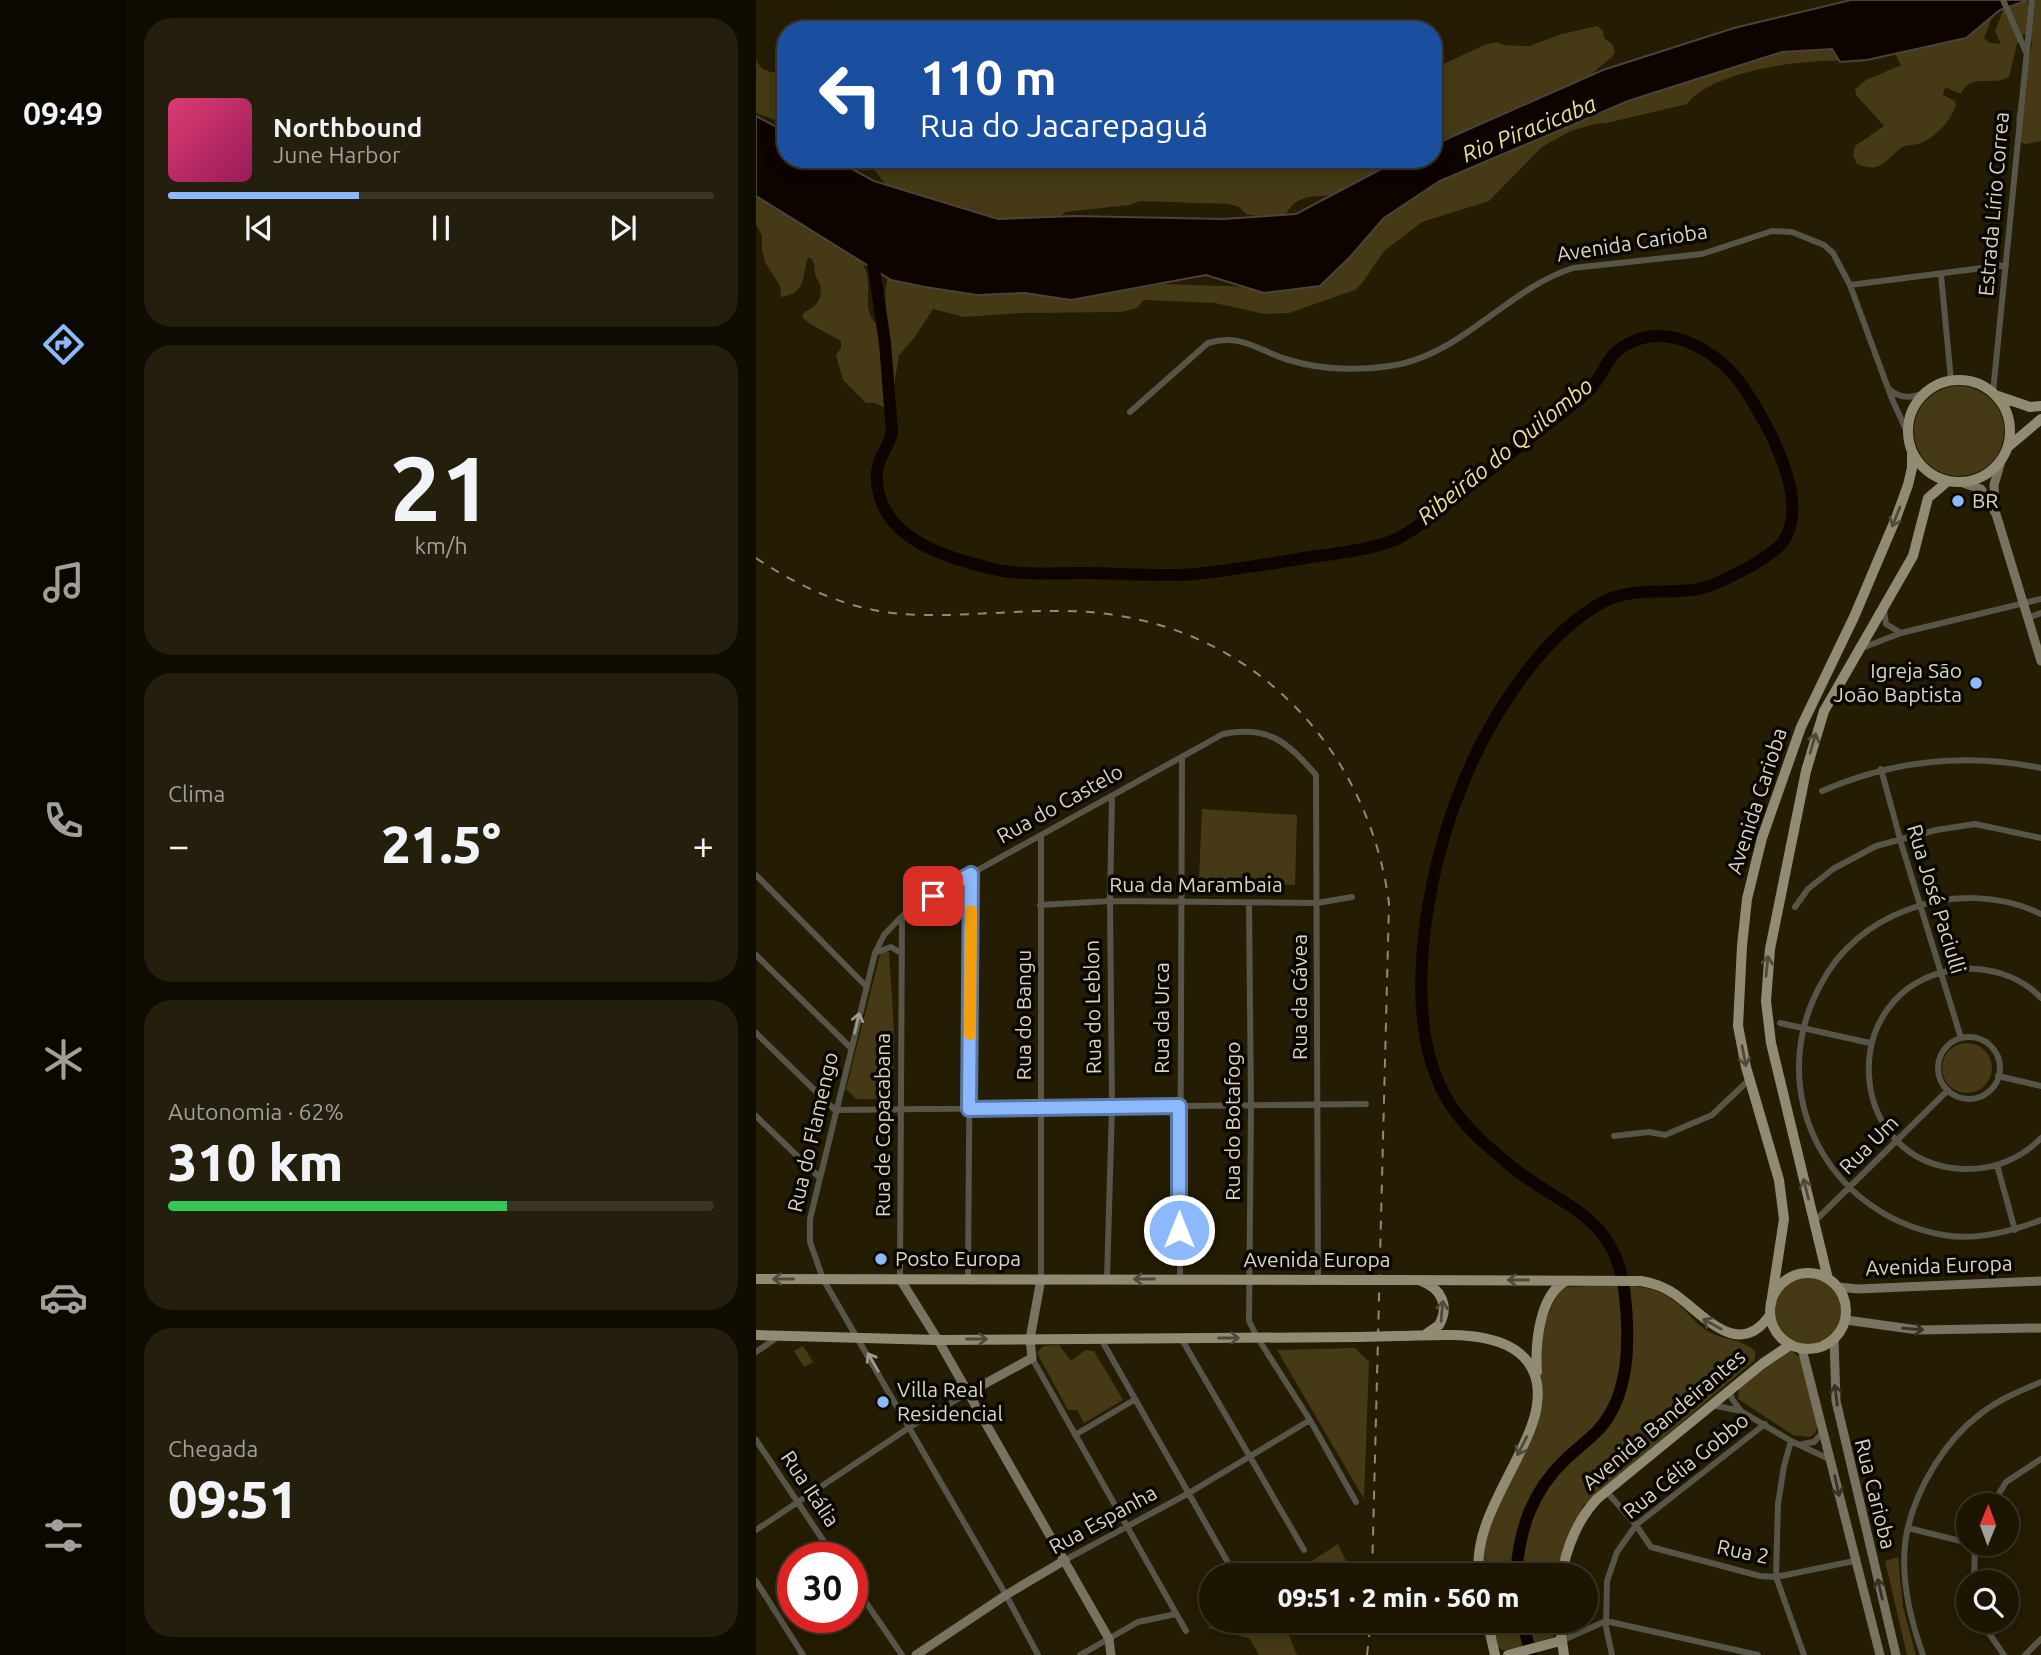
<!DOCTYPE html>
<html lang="pt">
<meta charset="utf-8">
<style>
body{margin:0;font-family:Ubuntu,sans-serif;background:#241e0c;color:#f1f3f6;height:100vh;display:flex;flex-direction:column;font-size:26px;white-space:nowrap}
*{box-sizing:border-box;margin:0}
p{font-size:23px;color:#a09f99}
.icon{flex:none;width:38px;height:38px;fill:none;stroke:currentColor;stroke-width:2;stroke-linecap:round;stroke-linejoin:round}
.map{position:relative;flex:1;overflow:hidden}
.drawer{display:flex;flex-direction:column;gap:18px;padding:18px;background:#0f0c01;width:630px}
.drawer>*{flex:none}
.hud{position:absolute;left:21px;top:21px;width:665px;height:147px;border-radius:28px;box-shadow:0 4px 18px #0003,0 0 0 2px #393424;background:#1a4fa0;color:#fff;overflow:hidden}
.needle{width:46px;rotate:1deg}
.buttons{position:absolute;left:1200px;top:1493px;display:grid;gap:14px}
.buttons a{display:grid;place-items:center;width:63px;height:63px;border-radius:50%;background:#1b1502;box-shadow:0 4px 18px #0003,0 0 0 2px #393424;font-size:35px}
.speed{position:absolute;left:21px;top:1542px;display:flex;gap:14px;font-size:35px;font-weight:700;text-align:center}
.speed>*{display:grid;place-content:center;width:91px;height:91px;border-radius:50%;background:#1b1502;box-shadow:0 4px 18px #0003,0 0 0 2px #393424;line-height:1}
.speed .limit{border:10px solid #d22;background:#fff;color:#111}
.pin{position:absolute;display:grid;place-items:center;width:60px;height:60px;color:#fff;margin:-30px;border-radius:14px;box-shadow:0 4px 10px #0006}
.me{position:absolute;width:77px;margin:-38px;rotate:0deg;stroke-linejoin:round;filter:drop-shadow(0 0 5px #0008)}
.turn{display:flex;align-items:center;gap:24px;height:147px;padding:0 28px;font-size:32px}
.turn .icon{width:91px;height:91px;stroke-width:2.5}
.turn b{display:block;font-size:49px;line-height:60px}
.big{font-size:52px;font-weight:800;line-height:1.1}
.drawer .widget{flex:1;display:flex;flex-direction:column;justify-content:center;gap:10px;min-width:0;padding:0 24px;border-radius:28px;background:#241e0c}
.drawer .dial{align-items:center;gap:0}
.dial b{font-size:91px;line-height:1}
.song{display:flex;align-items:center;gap:21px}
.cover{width:84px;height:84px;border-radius:10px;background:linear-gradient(135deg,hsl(340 70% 55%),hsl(330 70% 35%))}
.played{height:7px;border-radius:4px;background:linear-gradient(90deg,#8cb9fc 35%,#393424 35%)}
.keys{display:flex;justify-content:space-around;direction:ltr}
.heat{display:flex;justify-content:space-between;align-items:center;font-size:38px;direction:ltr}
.charge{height:10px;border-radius:5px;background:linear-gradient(90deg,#34c759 62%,#393424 0)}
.trip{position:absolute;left:443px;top:1563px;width:399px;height:70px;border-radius:35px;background:#1b1502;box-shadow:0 4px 18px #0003,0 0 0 2px #393424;font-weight:800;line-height:70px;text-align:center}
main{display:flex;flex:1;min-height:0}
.tab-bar{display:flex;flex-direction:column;width:126px;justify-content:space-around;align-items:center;background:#0b0801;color:#a09f99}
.tab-bar .icon{width:49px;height:49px}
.tab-bar .on{color:#8cb9fc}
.tab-bar b{font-size:32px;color:#f1f3f6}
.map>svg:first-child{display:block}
.green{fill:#453a15}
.water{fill:#0d0400;stroke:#4a433b;stroke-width:2}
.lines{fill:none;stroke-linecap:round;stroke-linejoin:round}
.river{stroke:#0d0400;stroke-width:12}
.street{stroke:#575448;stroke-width:6}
.secondary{stroke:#787360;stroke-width:9}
.primary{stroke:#928b73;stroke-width:10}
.rail{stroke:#8f8976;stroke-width:2;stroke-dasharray:9 9;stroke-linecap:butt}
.primary-bridge{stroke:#928b73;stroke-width:10}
.oneway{stroke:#4e493a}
.oneway2{stroke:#9e9b8d}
.oneway3{stroke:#363227}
.route-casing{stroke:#5b78a4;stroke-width:18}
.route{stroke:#8cb9fc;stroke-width:12}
.slow{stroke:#f59e0b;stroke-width:12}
.poi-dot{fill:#8cb9fc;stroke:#0a0701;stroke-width:2.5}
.labels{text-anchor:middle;stroke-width:7;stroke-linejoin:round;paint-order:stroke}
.street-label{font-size:21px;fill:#d9d5c6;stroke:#0a0701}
.poi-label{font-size:21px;fill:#d9d5c6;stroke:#0a0701;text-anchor:start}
.water-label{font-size:23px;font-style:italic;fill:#f0dc98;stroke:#0a0701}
</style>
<main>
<nav class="tab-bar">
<b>09:49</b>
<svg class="icon on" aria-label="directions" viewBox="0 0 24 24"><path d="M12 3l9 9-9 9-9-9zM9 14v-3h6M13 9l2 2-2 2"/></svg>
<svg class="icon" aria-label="music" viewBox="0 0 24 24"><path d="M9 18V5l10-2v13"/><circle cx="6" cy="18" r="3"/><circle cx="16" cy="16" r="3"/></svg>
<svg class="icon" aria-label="phone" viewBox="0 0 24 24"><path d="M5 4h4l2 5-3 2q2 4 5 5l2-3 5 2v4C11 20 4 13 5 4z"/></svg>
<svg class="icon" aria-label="climate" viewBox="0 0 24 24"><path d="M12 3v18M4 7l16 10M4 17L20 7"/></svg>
<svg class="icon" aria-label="car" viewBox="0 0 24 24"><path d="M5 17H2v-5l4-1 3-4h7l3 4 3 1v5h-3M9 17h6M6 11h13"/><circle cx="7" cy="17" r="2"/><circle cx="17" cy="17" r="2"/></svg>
<svg class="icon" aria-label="filters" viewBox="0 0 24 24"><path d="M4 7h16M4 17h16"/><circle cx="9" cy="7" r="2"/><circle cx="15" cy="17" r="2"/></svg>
</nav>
<section class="drawer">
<div class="widget">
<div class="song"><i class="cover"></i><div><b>Northbound</b><p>June Harbor</p></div></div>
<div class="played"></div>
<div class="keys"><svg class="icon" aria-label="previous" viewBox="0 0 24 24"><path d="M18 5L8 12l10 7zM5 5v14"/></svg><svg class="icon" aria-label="pause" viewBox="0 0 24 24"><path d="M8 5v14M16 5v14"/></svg><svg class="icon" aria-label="next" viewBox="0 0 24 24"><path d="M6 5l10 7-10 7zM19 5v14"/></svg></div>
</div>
<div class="widget dial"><b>21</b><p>km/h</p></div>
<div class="widget"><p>Clima</p>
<div class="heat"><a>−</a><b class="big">21.5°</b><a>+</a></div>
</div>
<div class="widget"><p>Autonomia · 62%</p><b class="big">310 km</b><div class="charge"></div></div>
<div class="widget"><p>Chegada</p><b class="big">09:51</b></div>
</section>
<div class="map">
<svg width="1285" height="1655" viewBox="0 0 1285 1655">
<rect width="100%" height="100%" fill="#241c03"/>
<path class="green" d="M 1271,0 L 1273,9 L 1278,0 L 1285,0 L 1285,141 L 1270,144 L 1263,142 L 1260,119 L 1265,86 L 1276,45 L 1275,39 L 1268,34 L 1261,44 L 1253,77 C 1237,87 1213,72 1205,94 L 1189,87 L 1187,95 L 1199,101 L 1200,106 C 1195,120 1177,141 1161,144 C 1154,146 1151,144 1145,148 C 1128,161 1125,174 1101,164 L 1097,155 L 1099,146 L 1128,126 L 1100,95 L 1099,89 L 1110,80 L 1145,65 L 1137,50 L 1235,11 L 1235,20 L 1228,38 L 1234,43 L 1245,44 L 1239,31 L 1248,8 Z
M 841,26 L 847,31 L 848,38 L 856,44 L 859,51 L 857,56 L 815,91 L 749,123 L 677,141 L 677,69 L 728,45 L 740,42 L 748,45 L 773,46 L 806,34 Z
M 1095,38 L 1087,61 C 1048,59 955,71 931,104 L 851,123 L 839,124 L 815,131 L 786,147 L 733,201 L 666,222 L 628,251 L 607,282 L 599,290 L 533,313 L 508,314 L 459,303 L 388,300 L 381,308 L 366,312 L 266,313 L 208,317 L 177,309 L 159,337 L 143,355 L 135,404 L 131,409 L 119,403 L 110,403 L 87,380 L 80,355 L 85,348 L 85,341 L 54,324 L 46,317 L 48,312 C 60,307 67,299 64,285 C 63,281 60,278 59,274 C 58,267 59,264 55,258 L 52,258 C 45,276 52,293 25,297 L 24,286 L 9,262 L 6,249 L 6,236 L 0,224 L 0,187 L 103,258 C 124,283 98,313 127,328 C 135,307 123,292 135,272 L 371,285 L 381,289 L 408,284 L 523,288 L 629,204 L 921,74 Z
M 0,59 C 6,74 16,72 30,73 L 30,124 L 0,113 Z
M 110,159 L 645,159 C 634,168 614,189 602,192 C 575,201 536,185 528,222 L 490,214 L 483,207 L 472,204 L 384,201 L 373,205 L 310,212 L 280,231 L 219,216 L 130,185 Z
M1158 431a45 45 0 1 1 90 0a45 45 0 1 1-90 0Z
M 446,809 L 541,815 L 539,885 L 443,879 Z
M 125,951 L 133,952 C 134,977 145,1076 131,1093 C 124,1101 109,1099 100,1099 L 90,1089 Z
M1186 1068a25 25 0 1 1 50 0a25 25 0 1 1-50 0Z
M1018 1311a35 35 0 1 1 70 0a35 35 0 1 1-70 0Z
M 831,1286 C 863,1286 895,1281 921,1303 C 932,1312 940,1325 953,1332 C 968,1340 986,1339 999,1351 L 999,1360 L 827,1506 L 808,1546 L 801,1575 L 727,1575 L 729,1539 L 743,1503 L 781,1425 L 787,1402 L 783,1357 L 789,1322 L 802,1292 L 811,1287 Z
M 303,1345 L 315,1361 L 329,1350 L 338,1351 L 367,1400 L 328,1423 L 321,1410 L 312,1410 L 281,1353 L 287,1346 Z
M 47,1346 L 57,1362 L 48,1367 L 38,1351 Z
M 599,1348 L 613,1362 L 608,1499 L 521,1350 Z
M 1029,1351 L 1036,1351 L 1044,1358 L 1062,1425 L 1059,1433 L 1054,1437 L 1037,1435 L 982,1399 L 983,1389 Z
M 582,1544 L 597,1575 L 534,1575 Z
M 1142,1557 L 1147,1607 L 1160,1655 L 1151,1655 L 1129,1561 Z
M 462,1621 L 462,1620 L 564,1621 L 563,1626 L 554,1633 L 533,1635 L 541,1655 L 503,1655 L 493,1638 L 451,1628 Z
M 735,1621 L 798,1621 L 797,1637 L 755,1649 L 746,1650 L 741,1646 Z"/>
<path class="water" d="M 1095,0 L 1272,0 L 1244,10 L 1210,38 L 1111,60 L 1084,62 L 1076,49 L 1026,52 L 872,101 L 684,181 L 628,218 L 594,257 L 564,286 L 508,293 L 450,275 L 315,300 L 269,293 L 221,295 L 169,287 L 135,280 L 0,196 L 0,116 L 30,132 L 30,159 L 78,159 L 118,181 L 242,219 L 318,216 L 467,219 L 540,214 L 644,159 L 677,159 L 677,145 L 847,70 L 978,28 Z"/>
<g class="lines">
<path class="river" d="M 116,255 L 129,343 L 136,432 C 133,447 124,454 122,467 C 118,483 124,503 133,516 C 155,549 210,563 247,571 C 271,575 299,573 324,573 C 362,573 402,577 440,574 C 478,570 517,563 555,557 C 583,553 617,550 643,538 C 658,530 672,518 685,508 C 716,484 746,460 776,436 C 794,421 821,404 836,387 C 852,367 851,352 878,341 C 920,324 965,355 988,388 C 1011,423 1057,503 1026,543 C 1018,553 1005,559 995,566 C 976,576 957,587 936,590 C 905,594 876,587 847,602 C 785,635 733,719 707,783 C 671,869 640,1025 696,1107 C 713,1132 737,1151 760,1170 C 811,1209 857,1216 868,1288 C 873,1327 875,1379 854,1414 C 843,1434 825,1444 809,1460 C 776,1491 763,1530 760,1575
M 766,1620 L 775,1655"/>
<path class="street" d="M 1247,0 L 1270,52
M 1185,275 L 1195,380
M 1094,285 L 1250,265
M 1133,389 C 1144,399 1155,398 1168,393
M 1237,392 L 1276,0
M 374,412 L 452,343 C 486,333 502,351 533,360 C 568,371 610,371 645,364 C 710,349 754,288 817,268 L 946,254 L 1016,231 L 1036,232 L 1068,245 L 1077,253 L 1094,285 L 1136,399 L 1152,434
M 1128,610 L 1130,624 L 1145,633
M 1271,618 L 1285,613
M 1106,648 L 1145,633 L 1285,599
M 1125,769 L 1146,846 L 1205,1038
M 1066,791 C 1137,760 1208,752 1285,768
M 285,835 L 285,1279
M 0,875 L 110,986
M 493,904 L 495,1105 L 493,1321 L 501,1337 L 554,1420 L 600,1502
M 284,905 L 354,901 L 561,903 L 596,897
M 1039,907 L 1052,889 L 1077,869 L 1120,846 L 1180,830 L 1219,824 L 1285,838
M 1285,914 C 1244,894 1194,893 1151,910 C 1115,923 1083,949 1065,984 C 1007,1089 1069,1214 1187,1235 C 1220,1241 1254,1232 1285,1220
M 121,952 L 135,947 L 145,953
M 0,955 L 95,1048
M 1285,998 C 1264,975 1228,965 1198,970 C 1078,989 1088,1165 1208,1169 C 1237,1170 1265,1159 1285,1138
M 1024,1023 L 1114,1043
M 0,1033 L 79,1110 L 610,1104
M1182 1068a31 31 0 1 1 62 0a31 31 0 1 1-62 0Z
M 1242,1076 L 1285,1086
M 0,1116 L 63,1177
M 858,1136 L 893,1132 L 909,1135 L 956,1115 L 994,1079
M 1241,1165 L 1259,1230
M 1058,1222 L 1192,1090
M 144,1279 L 146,917
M 212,1279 L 215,874
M 351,1279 L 356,1107 L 354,901 L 356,796
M 424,1279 L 426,757
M 425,1338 L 548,1550
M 345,1339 L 479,1575
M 0,1352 L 22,1337
M 276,1358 L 430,1631
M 974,1390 L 976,1399 L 985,1411
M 956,1405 L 985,1411 L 1035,1441 L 1073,1459
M 319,1435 L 378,1400
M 0,1440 L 79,1558
M 1035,1441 L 1028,1466 L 1022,1504 L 1020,1577 L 1048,1655
M 1046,1444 L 1058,1442 L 1067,1432
M 850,1491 L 880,1525 L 895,1547 L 1004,1576 L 1020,1577 L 1098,1561
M 1236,1505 L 1250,1482 L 1285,1459
M 1152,1528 L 1213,1543
M 0,1530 L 154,1427 L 212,1393
M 309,1560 L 433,1493 L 554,1420
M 0,1581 L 47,1655
M 96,1582 L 146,1655
M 1218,1582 L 1219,1544
M 1228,1620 L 1230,1629 L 1248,1655
M 805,1641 L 850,1621 L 1002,1655
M 282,1655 L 250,1595 L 67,1279 L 54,1242 L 54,1219 L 119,953 L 128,935 L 146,916 L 193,886 L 467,734 C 513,725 531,742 560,775 L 562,1280
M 324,1655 L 382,1622 L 420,1614
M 856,1655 L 850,1627 L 851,1581 L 861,1552 L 880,1525 L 1009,1424
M 1167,1655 C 1153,1616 1142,1569 1152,1527 C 1162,1486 1189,1441 1223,1415 C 1242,1400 1263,1391 1285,1382
M 1269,1655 L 1285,1639"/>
<path class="secondary" d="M 1204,482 L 1225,489 L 1240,514 L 1285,661
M 1239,505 L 1238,485 L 1245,461
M 144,1279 L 182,1340 L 353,1639 L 355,1655
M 1082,1287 L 1102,1289 L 1285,1281
M 1090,1320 L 1162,1330 L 1285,1328
M 1078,1339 L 1080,1401 L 1140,1655
M 1046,1349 L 1124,1655
M 212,1393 L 276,1358 L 274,1339 L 285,1279
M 160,1655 L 250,1595 L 309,1560"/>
<path class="primary" d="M1152 431a51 51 0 1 1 102 0a51 51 0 1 1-102 0Z
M 1242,396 L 1274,407 L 1285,406
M 1252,447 L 1285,419
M1014 1311a38 38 0 1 1 76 0a38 38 0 1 1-76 0Z
M 0,1279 L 603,1280
M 1072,1279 L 1015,1043 L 1010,1001 L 1014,949 L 1050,771 L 1068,711 L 1157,556 L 1172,498 L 1192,481
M 640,1280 L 885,1281 C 898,1283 909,1287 920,1295 C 949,1316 983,1360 1014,1315
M 665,1281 C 685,1288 694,1306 683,1325 L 670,1334
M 1015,1304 L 1028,1219 L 1023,1180 L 990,1067 L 982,1026 L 986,946 L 991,899 L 1006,838 L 1045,727 L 1098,617 L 1140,518 L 1152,485 L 1156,468 L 1156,452
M 0,1335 L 182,1340 L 603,1337
M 641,1336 C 682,1336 759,1325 778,1373 C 801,1431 714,1504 723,1575
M 781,1372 C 779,1345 783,1295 810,1281
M 806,1575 C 810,1548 822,1519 841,1499 L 1006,1364 L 1034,1345
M 731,1620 L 739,1655
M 803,1620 L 808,1655
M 752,1655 L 804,1641"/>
<path class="rail" d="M 0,558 C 43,587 93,610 146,614 C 217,619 288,604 358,615 C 508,637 613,756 633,903 L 616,1575
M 611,1655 L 615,1620"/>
<path class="primary-bridge" d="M 603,1280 L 640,1280
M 603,1337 L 641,1336"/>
</g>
<defs><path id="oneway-shaft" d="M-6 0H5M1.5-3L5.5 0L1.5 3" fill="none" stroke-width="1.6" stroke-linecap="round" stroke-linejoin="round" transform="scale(1.75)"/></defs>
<g class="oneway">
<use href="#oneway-shaft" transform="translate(1140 517) rotate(112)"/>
<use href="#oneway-shaft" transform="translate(1057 743) rotate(-74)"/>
<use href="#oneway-shaft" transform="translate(1011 966) rotate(-84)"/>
<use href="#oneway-shaft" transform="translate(988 1056) rotate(79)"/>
<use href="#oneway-shaft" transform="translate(1050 1189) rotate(-104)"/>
<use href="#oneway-shaft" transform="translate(27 1279) rotate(180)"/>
<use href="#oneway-shaft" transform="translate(388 1279) rotate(-180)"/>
<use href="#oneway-shaft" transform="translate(762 1280) rotate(-180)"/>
<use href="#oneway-shaft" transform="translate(686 1311) rotate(-85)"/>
<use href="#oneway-shaft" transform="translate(956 1324) rotate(-151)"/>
<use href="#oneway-shaft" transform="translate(473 1338)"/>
<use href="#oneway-shaft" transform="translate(221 1339)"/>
<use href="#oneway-shaft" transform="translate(766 1446) rotate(117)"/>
</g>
<g class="oneway2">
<use href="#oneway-shaft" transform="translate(101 1023) rotate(-77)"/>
<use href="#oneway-shaft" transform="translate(117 1362) rotate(-120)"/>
</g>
<g class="oneway3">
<use href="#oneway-shaft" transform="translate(1157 1329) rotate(5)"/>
<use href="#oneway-shaft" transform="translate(1080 1395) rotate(-97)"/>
<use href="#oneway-shaft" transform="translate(1081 1486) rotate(77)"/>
<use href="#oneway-shaft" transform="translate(1124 1589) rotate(-103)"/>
</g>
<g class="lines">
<defs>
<path id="route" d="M 177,896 L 215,874 L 213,1109 L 423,1106 L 423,1230"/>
</defs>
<use href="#route" class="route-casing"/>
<use href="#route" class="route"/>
<path class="slow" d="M 214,1034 L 215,911"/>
</g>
<g class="poi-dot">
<circle cx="1202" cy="501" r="7"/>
<circle cx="1220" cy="683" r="7"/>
<circle cx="125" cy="1259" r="7"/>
<circle cx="127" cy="1402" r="7"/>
</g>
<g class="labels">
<g class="street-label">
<text transform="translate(1238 204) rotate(-85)" y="7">Estrada Lírio Correa</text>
<text transform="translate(876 243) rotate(-9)" y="7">Avenida Carioba</text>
<text transform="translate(1001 801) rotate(-72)" y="7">Avenida Carioba</text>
<text transform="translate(304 804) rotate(-29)" y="7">Rua do Castelo</text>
<text x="440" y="892">Rua da Marambaia</text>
<text transform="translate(1180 899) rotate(73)" y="7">Rua José Paciulli</text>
<text transform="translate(544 997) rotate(-90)" y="7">Rua da Gávea</text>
<text transform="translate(337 1007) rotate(-91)" y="7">Rua do Leblon</text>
<text transform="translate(268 1015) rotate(-90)" y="7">Rua do Bangu</text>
<text transform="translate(406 1018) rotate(-90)" y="7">Rua da Urca</text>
<text transform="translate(477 1121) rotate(-90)" y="7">Rua do Botafogo</text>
<text transform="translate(127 1125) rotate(-90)" y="7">Rua de Copacabana</text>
<text transform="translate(57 1132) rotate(-77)" y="7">Rua do Flamengo</text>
<text transform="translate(1113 1145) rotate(-45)" y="7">Rua Um</text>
<text x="561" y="1267">Avenida Europa</text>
<text transform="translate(1183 1266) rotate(-2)" y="7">Avenida Europa</text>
<text transform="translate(908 1420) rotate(-40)" y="7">Avenida Bandeirantes</text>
<text transform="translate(930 1466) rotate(-39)" y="7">Rua Célia Gobbo</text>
<text transform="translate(54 1489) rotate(56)" y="7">Rua Itália</text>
<text transform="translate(1119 1494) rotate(76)" y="7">Rua Carioba</text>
<text transform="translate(347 1520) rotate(-29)" y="7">Rua Espanha</text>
<text transform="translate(987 1552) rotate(12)" y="7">Rua 2</text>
</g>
<g class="poi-label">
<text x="1216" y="508">BR</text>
<text x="1206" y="678" text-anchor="end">Igreja São<tspan x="1206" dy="24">João Baptista</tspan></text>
<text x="139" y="1266">Posto Europa</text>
<text x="141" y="1397">Villa Real<tspan x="141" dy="24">Residencial</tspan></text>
</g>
<g class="water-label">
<text transform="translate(773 129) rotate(-22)" y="8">Rio Piracicaba</text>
<text transform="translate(749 451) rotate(-39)" y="8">Ribeirão do Quilombo</text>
</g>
</g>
</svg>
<div class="buttons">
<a><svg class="needle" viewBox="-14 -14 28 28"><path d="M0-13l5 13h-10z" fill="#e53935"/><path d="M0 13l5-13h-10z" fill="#a09f99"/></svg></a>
<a><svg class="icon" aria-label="search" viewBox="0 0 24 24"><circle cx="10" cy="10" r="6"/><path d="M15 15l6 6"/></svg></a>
</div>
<div class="speed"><div class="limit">30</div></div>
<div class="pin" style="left:177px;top:896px;background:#d93025"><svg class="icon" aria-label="arrive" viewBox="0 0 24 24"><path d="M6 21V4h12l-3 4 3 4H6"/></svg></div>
<svg class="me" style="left:423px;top:1230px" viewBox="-20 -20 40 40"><circle r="17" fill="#8cb9fc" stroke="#fff" stroke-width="3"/><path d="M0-11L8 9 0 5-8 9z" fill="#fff"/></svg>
<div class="trip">09:51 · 2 min · 560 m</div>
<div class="hud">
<div class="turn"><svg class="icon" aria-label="left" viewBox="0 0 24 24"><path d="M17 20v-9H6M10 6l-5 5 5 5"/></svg><div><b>110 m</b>Rua do Jacarepaguá</div></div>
</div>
</div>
</main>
